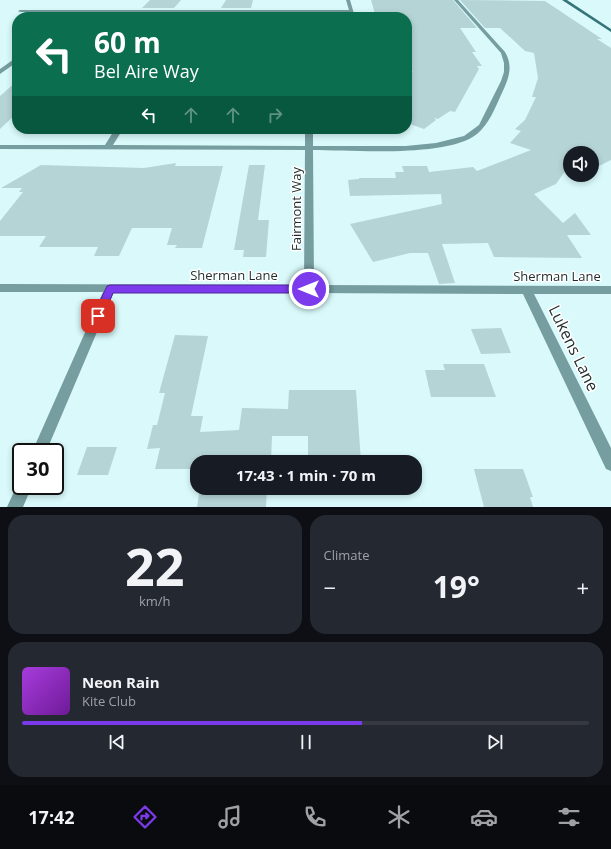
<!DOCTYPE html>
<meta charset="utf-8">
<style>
body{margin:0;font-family:"Open Sans",sans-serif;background:#242831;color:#f1f3f6;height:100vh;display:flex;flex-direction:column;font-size:15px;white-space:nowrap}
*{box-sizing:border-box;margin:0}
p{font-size:13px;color:#9ea1a6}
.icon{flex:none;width:22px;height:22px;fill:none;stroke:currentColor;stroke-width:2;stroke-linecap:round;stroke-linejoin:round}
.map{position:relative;height:507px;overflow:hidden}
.side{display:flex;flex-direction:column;gap:8px;padding:8px;background:#0d0f14;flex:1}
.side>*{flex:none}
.guide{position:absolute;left:12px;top:12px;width:400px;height:122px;border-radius:16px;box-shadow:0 2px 6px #0003;background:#0b6e4f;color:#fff;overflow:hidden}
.controls{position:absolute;left:563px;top:146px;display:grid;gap:8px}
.controls a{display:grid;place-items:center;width:36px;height:36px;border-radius:50%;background:#171b24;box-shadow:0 2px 6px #0003;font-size:20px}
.speed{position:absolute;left:12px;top:443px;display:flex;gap:8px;font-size:20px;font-weight:700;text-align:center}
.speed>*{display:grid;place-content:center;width:52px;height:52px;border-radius:50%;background:#171b24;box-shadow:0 2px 6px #0003;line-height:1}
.speed .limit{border:2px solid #111;border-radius:6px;background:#fff;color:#111}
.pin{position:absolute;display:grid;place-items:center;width:34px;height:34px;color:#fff;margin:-17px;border-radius:8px;box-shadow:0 2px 6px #0006}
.me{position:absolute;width:44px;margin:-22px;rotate:270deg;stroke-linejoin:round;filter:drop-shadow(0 0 3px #0008)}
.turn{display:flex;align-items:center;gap:14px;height:84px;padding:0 16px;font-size:18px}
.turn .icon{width:52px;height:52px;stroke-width:2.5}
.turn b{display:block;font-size:28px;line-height:34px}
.lanes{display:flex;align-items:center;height:38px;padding:0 16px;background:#0003;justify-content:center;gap:20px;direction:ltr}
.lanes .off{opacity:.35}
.big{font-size:30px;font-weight:700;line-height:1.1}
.side .card{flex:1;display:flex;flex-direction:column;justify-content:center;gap:6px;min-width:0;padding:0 14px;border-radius:16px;background:#242831}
.side .dial{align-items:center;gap:0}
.dial b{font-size:52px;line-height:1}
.song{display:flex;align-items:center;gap:12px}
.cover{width:48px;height:48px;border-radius:6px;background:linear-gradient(135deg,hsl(280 70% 55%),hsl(280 70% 35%))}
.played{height:4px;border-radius:2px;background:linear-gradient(90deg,#7c3aed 60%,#363941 60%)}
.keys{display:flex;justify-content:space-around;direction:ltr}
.heat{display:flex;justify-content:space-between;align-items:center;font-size:22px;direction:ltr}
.side .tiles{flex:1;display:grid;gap:8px;grid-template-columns:1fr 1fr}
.card:last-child{grid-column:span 2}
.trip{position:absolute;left:190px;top:455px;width:232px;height:40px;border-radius:16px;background:#171b24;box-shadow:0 2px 6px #0003;font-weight:700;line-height:40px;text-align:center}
.tabs{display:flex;height:64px;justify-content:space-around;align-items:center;background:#090b0e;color:#9ea1a6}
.tabs .icon{width:28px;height:28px}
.tabs .on{color:#7c3aed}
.tabs b{font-size:18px;color:#f1f3f6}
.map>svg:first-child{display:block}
.building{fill:#b5d4d6}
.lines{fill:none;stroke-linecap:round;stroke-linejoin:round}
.street{fill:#769d9f;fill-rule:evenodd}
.secondary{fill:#357478;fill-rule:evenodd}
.route{fill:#7c3aed;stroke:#51269a}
.labels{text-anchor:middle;stroke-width:3;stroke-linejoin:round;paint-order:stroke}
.street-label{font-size:13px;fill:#1f2b2c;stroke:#fff}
.near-street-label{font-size:16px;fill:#1f2b2c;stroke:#fff}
</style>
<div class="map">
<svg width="611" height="507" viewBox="0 0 611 507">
<rect width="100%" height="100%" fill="#d9f9fb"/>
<path class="building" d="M 150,0 L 181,0 L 174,8 L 142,8 Z
M 226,0 L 253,0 L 251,8 L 221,8 Z
M 371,0 L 453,0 L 477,28 L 460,28 L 476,52 L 472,52 L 482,66 L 477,66 L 479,69 L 455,112 L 450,111 L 438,119 L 434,118 L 436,120 L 424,129 L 407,123 L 407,79 L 413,71 L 407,70 L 407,17 L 376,17 Z
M 460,0 L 545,1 L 602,39 L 597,39 L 611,48 L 611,160 L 597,167 L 592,161 L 592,153 L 585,153 L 581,148 L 578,153 L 570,153 L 570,164 L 556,184 L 534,194 L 563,223 L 575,213 L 591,235 L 567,235 L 582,258 L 494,257 L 488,243 L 442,244 L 455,283 L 439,284 L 428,253 L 410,253 L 373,262 L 350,224 L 442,204 L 441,194 L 350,196 L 348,180 L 359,179 L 359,178 L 396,178 L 395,172 L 404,172 L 402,166 L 427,166 L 429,172 L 473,167 L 477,171 L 531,150 L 510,143 L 521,131 L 515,129 L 525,120 L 536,97 L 532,97 L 538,78 L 534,53 L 525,51 L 500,28 L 485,28 Z
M 137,14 L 170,14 L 167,17 L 134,17 Z
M 218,14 L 250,14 L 250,17 L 217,17 Z
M 17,81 L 17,113 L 0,129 L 0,96 Z
M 176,163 L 175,166 L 223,166 L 202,248 L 175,248 L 177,245 L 167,245 L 172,228 L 132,228 L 119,256 L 94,256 L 98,247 L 39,247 L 46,236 L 0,236 L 0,221 L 23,192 L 19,192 L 22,188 L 1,188 L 41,165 L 144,168 Z
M 249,165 L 265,165 L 258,220 L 269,220 L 266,257 L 243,257 L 244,250 L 234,250 Z
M 501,328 L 511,353 L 481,354 L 471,329 Z
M 175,335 L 208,336 L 191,416 L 203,416 L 200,432 L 239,430 L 242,408 L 288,409 L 289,390 L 356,390 L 361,462 L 308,462 L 308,436 L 272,436 L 271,462 L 197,462 L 197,469 L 155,469 L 160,448 L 147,449 L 153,425 L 157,425 L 165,393 L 159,393 Z
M 443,364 L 484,364 L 496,397 L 431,397 L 425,370 L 445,370 Z
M 87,447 L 117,447 L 108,475 L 77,475 Z
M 474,469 L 523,469 L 533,497 L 530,497 L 533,507 L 484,507 Z
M 200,488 L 267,488 L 266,507 L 197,507 Z"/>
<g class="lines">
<path class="street" d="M 346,0 L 350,0 L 355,17 L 351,17 L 349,12 L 20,12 L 18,11 L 20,10 L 349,10 Z
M 454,0 L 458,0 L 505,52 C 514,67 508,80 501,95 C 495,108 489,124 477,134 C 447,158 352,150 313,150 L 314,285 L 611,286 L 611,294 L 534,294 L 611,448 L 611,471 L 606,469 L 523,294 L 114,292 L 46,452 L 32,452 L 103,292 L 0,292 L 0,284 L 304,285 L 305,150 L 0,149 L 0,145 L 105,145 L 115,129 L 123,129 L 113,145 L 305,146 L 305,129 L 313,129 L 313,146 L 406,146 L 436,143 L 464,136 L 479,125 L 501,81 L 504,72 L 504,63 L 501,53 Z
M 17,57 L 17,62 L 0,74 L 0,69 Z
M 21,479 L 21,486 L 32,486 L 23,507 L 7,507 L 19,481 Z"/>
<path class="secondary" d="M 562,0 L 567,0 L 611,29 L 611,32 Z"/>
</g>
<path class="route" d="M 110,285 L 309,285 L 314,289 L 309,293 L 113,293 L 102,319 L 95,319 L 93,316 L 107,286 Z"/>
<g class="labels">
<g class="street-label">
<text transform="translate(296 209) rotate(-90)" y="5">Fairmont Way</text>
<text x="234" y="280">Sherman Lane</text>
<text x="557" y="281">Sherman Lane</text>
</g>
<g class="near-street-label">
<text transform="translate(574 348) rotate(64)" y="6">Lukens Lane</text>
</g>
</g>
</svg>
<div class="controls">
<a><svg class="icon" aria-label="sound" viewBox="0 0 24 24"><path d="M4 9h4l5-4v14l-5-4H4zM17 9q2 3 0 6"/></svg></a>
</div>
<div class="speed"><div class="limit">30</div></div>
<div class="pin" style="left:98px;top:316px;background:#d93025"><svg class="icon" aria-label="arrive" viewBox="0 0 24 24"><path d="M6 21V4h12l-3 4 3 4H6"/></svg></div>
<svg class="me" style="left:309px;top:289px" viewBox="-20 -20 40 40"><circle r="17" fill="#7c3aed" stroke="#fff" stroke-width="3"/><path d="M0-11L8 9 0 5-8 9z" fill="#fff"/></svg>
<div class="trip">17:43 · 1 min · 70 m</div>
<div class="guide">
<div class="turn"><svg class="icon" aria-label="left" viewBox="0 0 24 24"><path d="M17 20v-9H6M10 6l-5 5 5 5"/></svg><div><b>60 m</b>Bel Aire Way</div></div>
<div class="lanes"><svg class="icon" aria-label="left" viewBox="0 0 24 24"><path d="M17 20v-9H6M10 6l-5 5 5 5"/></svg><svg class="icon off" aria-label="ahead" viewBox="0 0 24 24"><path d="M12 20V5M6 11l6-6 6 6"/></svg><svg class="icon off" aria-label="ahead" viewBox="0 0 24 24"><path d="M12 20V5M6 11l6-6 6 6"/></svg><svg class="icon off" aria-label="right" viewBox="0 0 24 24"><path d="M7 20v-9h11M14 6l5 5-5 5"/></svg></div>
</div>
</div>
<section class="side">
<div class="tiles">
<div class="card dial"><b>22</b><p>km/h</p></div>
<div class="card"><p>Climate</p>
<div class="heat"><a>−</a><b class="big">19°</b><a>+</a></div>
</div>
<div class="card">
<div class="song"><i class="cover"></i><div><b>Neon Rain</b><p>Kite Club</p></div></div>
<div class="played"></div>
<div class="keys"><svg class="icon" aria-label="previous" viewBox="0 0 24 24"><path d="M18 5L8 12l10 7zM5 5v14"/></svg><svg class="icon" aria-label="pause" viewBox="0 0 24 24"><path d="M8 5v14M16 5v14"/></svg><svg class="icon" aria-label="next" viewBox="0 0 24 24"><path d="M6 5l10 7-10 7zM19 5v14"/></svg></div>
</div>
</div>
</section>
<nav class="tabs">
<b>17:42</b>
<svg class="icon on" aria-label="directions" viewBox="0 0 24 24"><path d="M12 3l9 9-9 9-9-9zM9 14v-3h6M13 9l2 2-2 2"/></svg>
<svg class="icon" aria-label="music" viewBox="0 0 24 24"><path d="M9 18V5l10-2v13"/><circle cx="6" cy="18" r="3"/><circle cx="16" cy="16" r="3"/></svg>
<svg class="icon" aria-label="phone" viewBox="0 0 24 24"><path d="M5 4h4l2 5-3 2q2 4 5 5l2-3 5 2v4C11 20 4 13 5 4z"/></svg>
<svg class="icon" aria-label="climate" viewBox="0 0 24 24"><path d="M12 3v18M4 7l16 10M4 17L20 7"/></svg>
<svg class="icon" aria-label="car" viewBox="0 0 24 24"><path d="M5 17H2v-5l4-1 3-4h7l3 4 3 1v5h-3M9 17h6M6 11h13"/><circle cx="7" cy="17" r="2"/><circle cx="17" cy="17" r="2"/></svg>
<svg class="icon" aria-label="filters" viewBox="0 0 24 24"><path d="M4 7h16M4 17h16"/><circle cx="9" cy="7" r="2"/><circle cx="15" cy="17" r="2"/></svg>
</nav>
